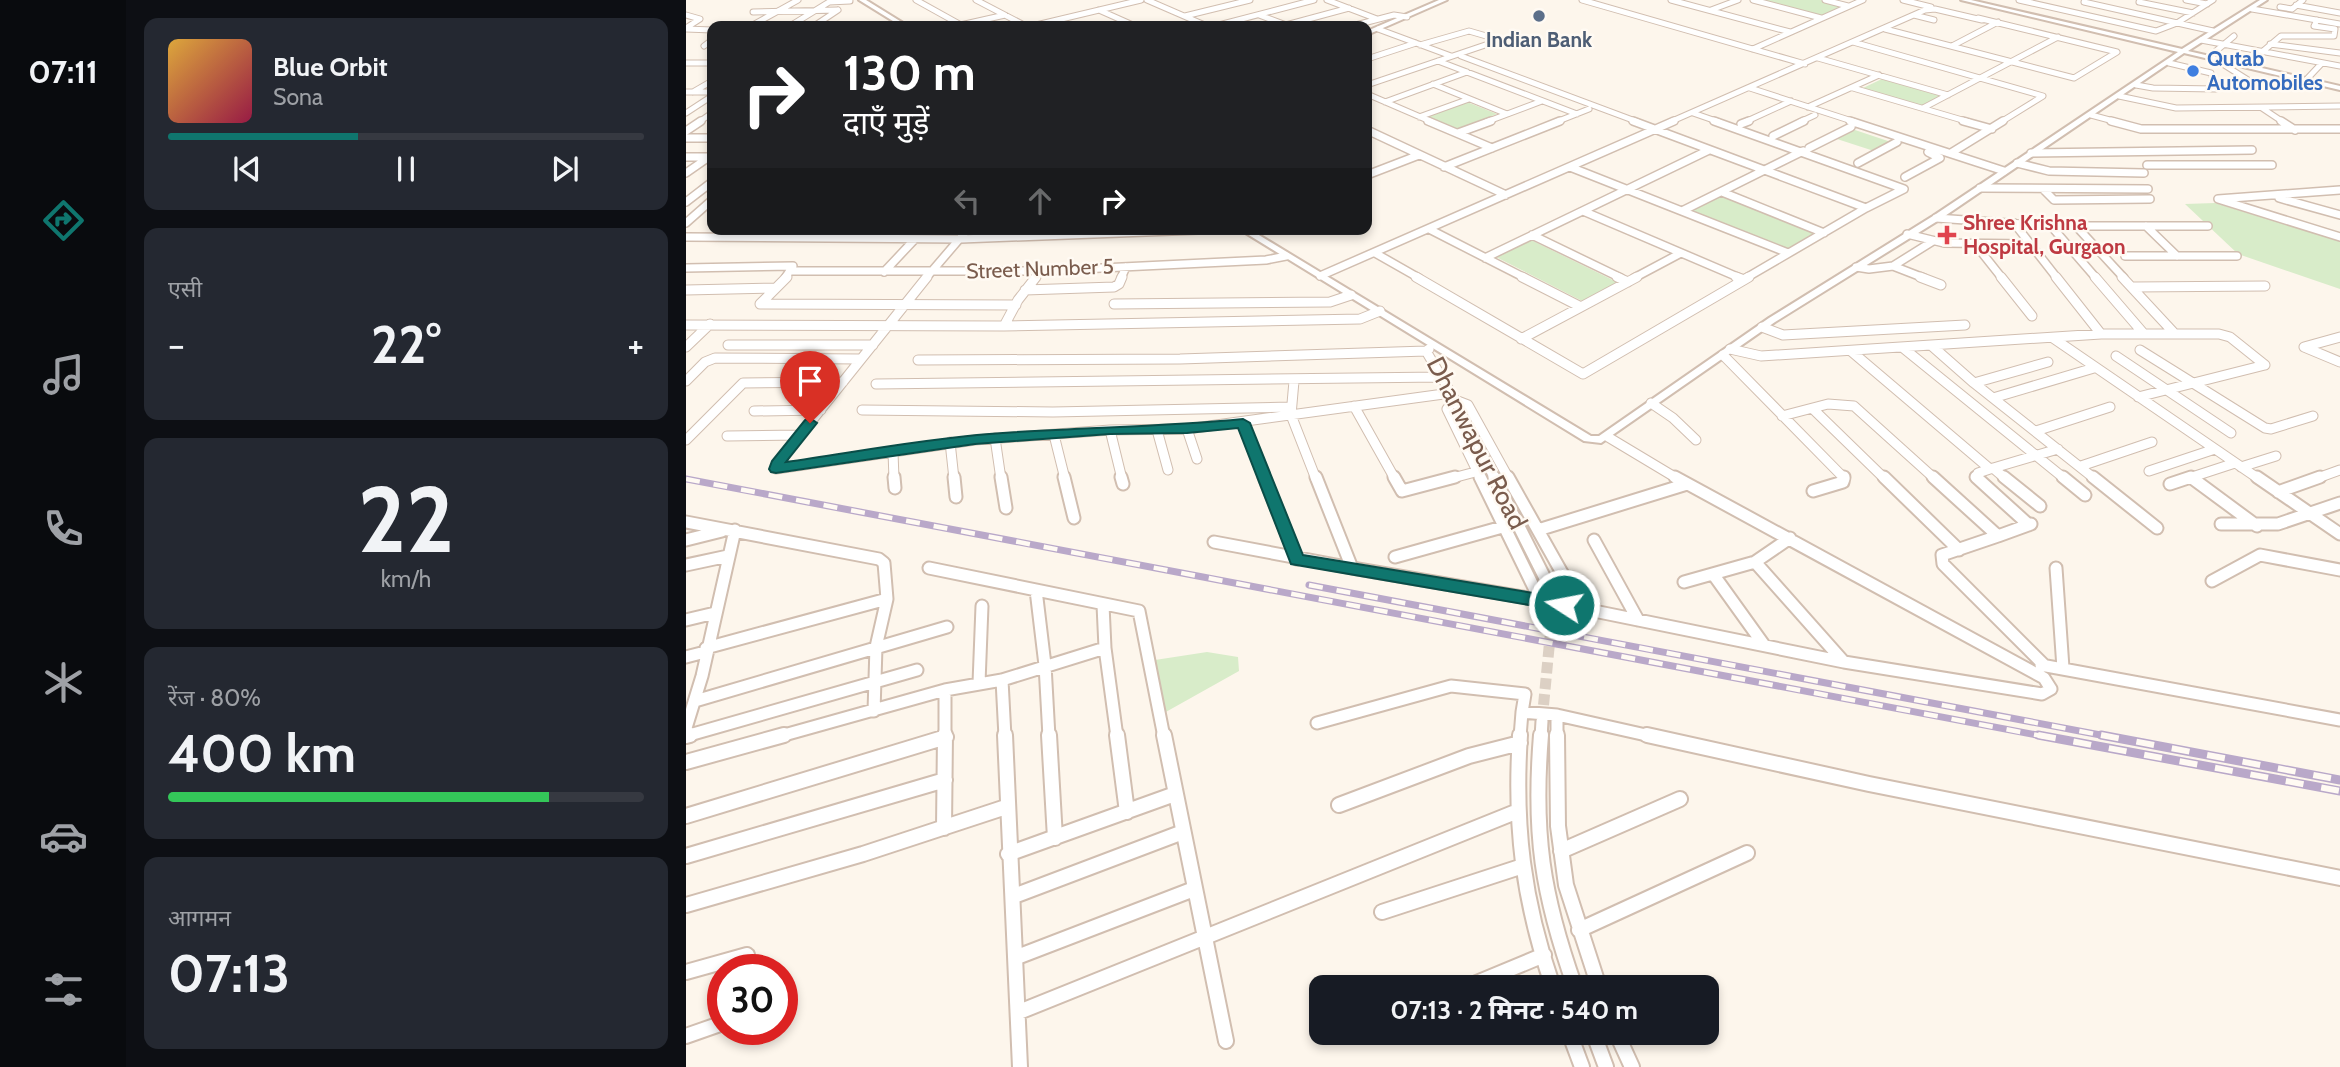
<!DOCTYPE html>
<html lang="hi">
<meta charset="utf-8">
<style>
body{margin:0;font-family:Cabin,"Noto Sans Devanagari",sans-serif;background:#242831;color:#f1f3f6;height:100vh;display:flex;flex-direction:column;font-size:26px;white-space:nowrap}
*{box-sizing:border-box;margin:0}
p{font-size:23px;color:#9ea1a6}
.icon{flex:none;width:38px;height:38px;fill:none;stroke:currentColor;stroke-width:2;stroke-linecap:round;stroke-linejoin:round}
.map{position:relative;flex:1;overflow:hidden}
.side{display:flex;flex-direction:column;gap:18px;padding:18px;background:#0d0f14;width:560px}
.side>*{flex:none}
.hud{position:absolute;left:21px;top:21px;width:665px;height:214px;border-radius:14px;box-shadow:0 4px 10px #0003;background:#202124;color:#fff;overflow:hidden}
.speed{position:absolute;left:21px;top:954px;display:flex;gap:14px;font-size:35px;font-weight:700;text-align:center}
.speed>*{display:grid;place-content:center;width:91px;height:91px;border-radius:50%;background:#171b24;box-shadow:0 4px 10px #0003;line-height:1}
.speed .limit{border:10px solid #d22;background:#fff;color:#111}
.pin{position:absolute;display:grid;place-items:center;width:60px;height:60px;color:#fff;margin:-72px -30px;border-radius:50% 50% 50% 0;rotate:-45deg;box-shadow:0 0 7px #0007}
.pin .icon{rotate:45deg}
.me{position:absolute;width:77px;margin:-38px;rotate:281deg;stroke-linejoin:round;filter:drop-shadow(0 0 5px #0008)}
.turn{display:flex;align-items:center;gap:24px;height:147px;padding:0 21px;font-size:32px}
.turn .icon{width:91px;height:91px;stroke-width:2.5}
.turn b{display:block;font-size:49px;line-height:60px}
.lanes{display:flex;align-items:center;height:66px;padding:0 21px;background:#0003;justify-content:center;gap:35px;direction:ltr}
.lanes .off{opacity:.35}
.big{font-size:52px;font-weight:700;line-height:1.1}
.side .tile{flex:1;display:flex;flex-direction:column;justify-content:center;gap:10px;min-width:0;padding:0 24px;border-radius:14px;background:#242831}
.side .dial{align-items:center;gap:0}
.dial b{font-size:91px;line-height:1}
.song{display:flex;align-items:center;gap:21px}
.cover{width:84px;height:84px;border-radius:10px;background:linear-gradient(135deg,hsl(40 70% 55%),hsl(340 70% 35%))}
.played{height:7px;border-radius:4px;background:linear-gradient(90deg,#0f766e 40%,#363941 40%)}
.keys{display:flex;justify-content:space-around;direction:ltr}
.heat{display:flex;justify-content:space-between;align-items:center;font-size:38px;direction:ltr}
.charge{height:10px;border-radius:5px;background:linear-gradient(90deg,#34c759 80%,#363941 0)}
.trip{position:absolute;left:623px;top:975px;width:410px;height:70px;border-radius:14px;background:#171b24;box-shadow:0 4px 10px #0003;font-weight:700;line-height:70px;text-align:center}
main{display:flex;flex:1;min-height:0}
.tab-bar{display:flex;flex-direction:column;width:126px;justify-content:space-around;align-items:center;background:#090b0e;color:#9ea1a6}
.tab-bar .icon{width:49px;height:49px}
.tab-bar .selected{color:#0f766e}
.tab-bar b{font-size:32px;color:#f1f3f6}
.map>svg:first-child{display:block}
.green{fill:#d8ecc9}
.lines{fill:none;stroke-linecap:round;stroke-linejoin:round}
.minor-tunnel{stroke:#dcd0c4;stroke-width:11;stroke-dasharray:11 5;stroke-linecap:butt}
.minor-far4-casing{stroke:#d1beb0;stroke-width:7}
.minor-far3-casing{stroke:#d1beb0;stroke-width:10}
.minor-far2-casing{stroke:#d1beb0;stroke-width:11}
.minor-far1-casing{stroke:#d1beb0;stroke-width:15}
.minor-casing{stroke:#d1beb0;stroke-width:18}
.tertiary-casing{stroke:#d1beb0;stroke-width:4}
.minor-far4{stroke:#fff;stroke-width:5}
.minor-far3{stroke:#fff;stroke-width:7}
.minor-far2{stroke:#fff;stroke-width:9}
.minor-far1{stroke:#fff;stroke-width:11}
.minor{stroke:#fff;stroke-width:14}
.tertiary{fill:#fff;fill-rule:evenodd}
.rail-far1-casing{stroke:#b9a8c9;stroke-width:7}
.rail-casing{stroke:#b9a8c9;stroke-width:9}
.rail-far1{stroke:#fffaf3;stroke-width:4.5;stroke-dasharray:14;stroke-linecap:butt}
.rail{stroke:#fffaf3;stroke-width:6;stroke-dasharray:18;stroke-linecap:butt}
.route{fill:#0f766e;stroke:#0a4d48;stroke-width:2}
.service-dot{fill:#5c6f8a;stroke:#fffaf3;stroke-width:2.5}
.shop-dot{fill:#3f7fe0;stroke:#fffaf3;stroke-width:2.5}
.health-dot{fill:#e0444e;stroke:#fffaf3;stroke-width:2.5}
.labels{text-anchor:middle;stroke-width:5;stroke-linejoin:round;paint-order:stroke}
.far-service-label{font-size:21px;font-weight:bold;fill:#4e5e75;stroke:#fffaf3}
.far-shop-label{font-size:21px;font-weight:bold;fill:#366cbe;stroke:#fffaf3;text-anchor:start}
.far-health-label{font-size:21px;font-weight:bold;fill:#be3a42;stroke:#fffaf3;text-anchor:start}
.far-street-label{font-size:21px;fill:#7a5c4d;stroke:#fffaf3}
.street-label{font-size:26px;fill:#7a5c4d;stroke:#fffaf3}
</style>
<main>
<nav class="tab-bar">
<b>07:11</b>
<svg class="icon selected" aria-label="directions" viewBox="0 0 24 24"><path d="M12 3l9 9-9 9-9-9zM9 14v-3h6M13 9l2 2-2 2"/></svg>
<svg class="icon" aria-label="music" viewBox="0 0 24 24"><path d="M9 18V5l10-2v13"/><circle cx="6" cy="18" r="3"/><circle cx="16" cy="16" r="3"/></svg>
<svg class="icon" aria-label="phone" viewBox="0 0 24 24"><path d="M5 4h4l2 5-3 2q2 4 5 5l2-3 5 2v4C11 20 4 13 5 4z"/></svg>
<svg class="icon" aria-label="climate" viewBox="0 0 24 24"><path d="M12 3v18M4 7l16 10M4 17L20 7"/></svg>
<svg class="icon" aria-label="car" viewBox="0 0 24 24"><path d="M5 17H2v-5l4-1 3-4h7l3 4 3 1v5h-3M9 17h6M6 11h13"/><circle cx="7" cy="17" r="2"/><circle cx="17" cy="17" r="2"/></svg>
<svg class="icon" aria-label="filters" viewBox="0 0 24 24"><path d="M4 7h16M4 17h16"/><circle cx="9" cy="7" r="2"/><circle cx="15" cy="17" r="2"/></svg>
</nav>
<section class="side">
<div class="tile">
<div class="song"><i class="cover"></i><div><b>Blue Orbit</b><p>Sona</p></div></div>
<div class="played"></div>
<div class="keys"><svg class="icon" aria-label="previous" viewBox="0 0 24 24"><path d="M18 5L8 12l10 7zM5 5v14"/></svg><svg class="icon" aria-label="pause" viewBox="0 0 24 24"><path d="M8 5v14M16 5v14"/></svg><svg class="icon" aria-label="next" viewBox="0 0 24 24"><path d="M6 5l10 7-10 7zM19 5v14"/></svg></div>
</div>
<div class="tile"><p>एसी</p>
<div class="heat"><a>−</a><b class="big">22°</b><a>+</a></div>
</div>
<div class="tile dial"><b>22</b><p>km/h</p></div>
<div class="tile"><p>रेंज · 80%</p><b class="big">400 km</b><div class="charge"></div></div>
<div class="tile"><p>आगमन</p><b class="big">07:13</b></div>
</section>
<div class="map">
<svg width="1654" height="1067" viewBox="0 0 1654 1067">
<rect width="100%" height="100%" fill="#fdf6ec"/>
<path class="green" d="M 1074,0 L 1134,0 L 1160,6 L 1137,16 Z
M 1198,78 L 1257,96 L 1236,107 L 1177,88 Z
M 781,102 L 811,114 L 771,129 L 741,116 Z
M 1169,130 L 1205,142 L 1188,151 L 1151,139 Z
M 1034,195 L 1130,234 L 1100,252 L 1004,211 Z
M 1529,203 L 1654,241 L 1654,289 L 1552,254 L 1499,204 Z
M 845,240 L 933,283 L 898,302 L 810,257 Z
M 521,652 L 552,657 L 553,671 L 478,713 L 469,660 Z"/>
<g class="lines">
<path class="minor-tunnel" d="M 856,721 L 868,596"/>
<defs>
<path id="minor-far4" d="M 230,0 L 275,25
M 290,0 L 340,26
M 461,0 L 521,26
M 641,0 L 691,19
M 896,0 L 1119,64
M 985,0 L 1104,32
M 1067,0 L 1135,18
M 1139,0 L 1162,6
M 1217,0 L 1245,7
M 1333,0 L 1470,31 L 1491,23 L 1527,0
M 1500,0 L 1521,4
M 1398,2 L 1527,31
M 1453,2 L 1507,13
M 1610,5 L 1654,13
M 1594,7 L 1606,9 L 1617,0
M 1566,9 L 1654,24
M 413,10 L 449,26
M 1025,10 L 1052,0
M 67,12 L 151,10
M 0,15 L 14,19 L 0,28
M 573,15 L 603,26
M 1228,15 L 1248,20
M 499,16 L 564,0
M 600,25 L 663,8
M 65,26 L 112,0
M 104,26 L 143,2 L 164,1
M 128,26 L 152,10
M 270,26 L 319,15
M 346,26 L 455,0
M 421,26 L 439,22
M 529,26 L 628,0
M 666,26 L 708,15 L 721,17
M 0,29 L 26,30
M 692,29 L 765,56
M 1199,29 L 1388,78 L 1431,52 L 1292,18
M 1548,36 L 1524,56 L 1570,85
M 1515,40 L 1654,66
M 1167,42 L 1357,96 L 1315,122
M 1584,44 L 1654,53
M 734,45 L 783,31 L 814,40
M 18,46 L 26,40
M 1266,46 L 1312,22
M 1067,49 L 1177,0
M 1576,52 L 1595,36 L 1648,36 L 1649,29 L 1628,26 L 1631,20
M 775,56 L 952,122
M 1132,58 L 1262,95
M 681,59 L 730,43
M 752,61 L 891,114
M 0,63 L 26,63
M 1620,80 L 1636,63
M 747,84 L 821,114
M 681,85 L 814,40
M 1450,85 L 1467,88 L 1530,89 L 1525,73 L 1483,63
M 1064,88 L 1169,122
M 1167,88 L 1283,122
M 0,92 L 26,92
M 7,92 L 26,81
M 681,94 L 746,122
M 1433,96 L 1490,108 L 1654,106
M 699,102 L 781,72
M 1122,107 L 1193,75
M 1237,108 L 1372,37
M 1576,108 L 1597,122
M 0,113 L 26,96
M 1007,113 L 1033,122
M 1405,115 L 1431,122
M 733,117 L 783,99
M 13,122 L 26,113
M 800,122 L 856,101
M 870,122 L 903,109
M 984,122 L 1239,10 L 1249,9 L 1296,20
M 1059,122 L 1105,101
M 1114,122 L 1129,115"/>
<path id="minor-far3" d="M 742,121 L 806,148
M 947,121 L 1180,208
M 1028,121 L 1218,189 L 1180,208 L 1060,278
M 1164,121 L 1318,171
M 1277,121 L 1306,129
M 1425,121 L 1455,129 L 1654,129
M 1595,121 L 1609,130
M 1055,124 L 1063,121
M 681,130 L 820,195
M 0,131 L 15,121
M 772,133 L 805,121
M 1087,136 L 1118,121
M 0,138 L 26,138
M 1123,148 L 1165,127
M 1265,153 L 1317,121
M 1345,153 L 1566,150
M 0,157 L 23,157
M 1172,163 L 1211,142
M 1331,163 L 1363,171 L 1458,173
M 1461,165 L 1586,165
M 758,167 L 874,121
M 884,167 L 1102,253
M 0,173 L 23,157
M 681,175 L 733,155
M 1219,177 L 1254,158 L 1242,152
M 1294,188 L 1462,189
M 1357,189 L 1368,200 L 1464,199
M 1654,190 L 1532,199 L 1654,237
M 1036,192 L 1138,233
M 1593,198 L 1654,215
M 0,202 L 26,182
M 897,211 L 1054,278
M 996,211 L 1117,151
M 1250,218 L 1365,226 L 1522,226
M 0,223 L 26,200
M 1328,223 L 1371,278
M 1365,226 L 1410,278
M 1390,226 L 1438,278
M 1460,226 L 1491,256
M 743,229 L 839,278
M 1221,234 L 1258,243 L 1342,244
M 846,235 L 935,278
M 0,237 L 275,239 L 538,229
M 1289,244 L 1316,278
M 689,253 L 733,278
M 1439,256 L 1551,256
M 799,258 L 1023,150
M 1207,266 L 1247,241
M 1170,267 L 1183,269 L 1207,266 L 1238,278
M 0,268 L 107,266 L 99,278
M 106,271 L 354,271 L 580,260 L 600,256
M 198,272 L 229,239
M 634,276 L 988,121
M 240,278 L 282,229
M 348,278 L 354,271
M 435,278 L 440,267
M 948,278 L 995,253"/>
<path id="minor-far2" d="M 241,277 L 91,464 L 90,469 L 289,440 L 424,430 L 501,429 L 765,393
M 730,277 L 897,374 L 1063,277
M 836,277 L 895,307
M 931,277 L 942,282
M 1050,277 L 1058,280
M 1234,277 L 1255,285
M 1315,277 L 1346,316
M 1370,277 L 1415,334
M 1409,277 L 1458,334
M 1436,277 L 1489,334
M 1447,287 L 1579,286
M 0,290 L 89,288
M 339,290 L 428,287 L 433,284 L 436,277
M 74,304 L 101,277
M 74,304 L 330,305
M 428,304 L 644,302 L 665,295
M 0,325 L 318,326 L 674,319 L 694,311
M 318,326 L 332,300 L 350,277
M 1076,327 L 1097,335 L 1279,325
M 1654,337 L 1618,347 L 1654,362
M 1367,338 L 1573,479
M 835,339 L 951,277
M 42,345 L 187,345
M 1246,346 L 1288,383 L 1409,479
M 0,347 L 24,324
M 1216,347 L 1379,479
M 743,349 L 740,351 L 769,400 L 809,479
M 1044,349 L 1075,356 L 1415,334 L 1533,334 L 1544,337 L 1579,365
M 1454,350 L 1579,428 L 1585,429 L 1627,416
M 1165,351 L 1304,469 L 1372,449
M 1037,355 L 1159,479
M 1430,356 L 1545,433
M 232,360 L 494,359 L 740,351
M 0,381 L 19,362 L 29,358 L 175,359
M 608,381 L 605,415 L 630,479
M 1288,383 L 1362,362
M 190,384 L 754,377
M 1452,397 L 1579,365
M 1307,398 L 1408,368
M 965,403 L 987,418 L 1010,440
M 668,406 L 709,479
M 1127,409 L 1199,479
M 176,410 L 367,412 L 604,407
M 68,411 L 135,410
M 1096,416 L 1142,404 L 1168,406 L 1249,479
M 557,423 L 579,479
M 501,429 L 511,459
M 424,430 L 436,479
M 471,430 L 482,470
M 1350,431 L 1424,407
M 368,435 L 379,479
M 41,436 L 114,435
M 922,437 L 992,479
M 309,438 L 315,479
M 0,440 L 57,383 L 157,382
M 264,442 L 268,479
M 207,452 L 208,479
M 1395,466 L 1466,442
M 1555,467 L 1590,456
M 1307,468 L 1320,479
M 1463,471 L 1529,449
M 763,479 L 793,471
M 795,479 L 761,409 L 769,400 L 782,405 L 823,479
M 1292,479 L 1292,473 L 1304,469
M 1500,479 L 1549,463
M 1629,479 L 1654,470"/>
<path id="minor-far1" d="M 208,477 L 209,488
M 268,477 L 270,497
M 315,477 L 320,508
M 378,477 L 388,518
M 435,477 L 437,484
M 578,477 L 611,559
M 708,477 L 716,491 L 769,477
M 794,477 L 854,600
M 808,477 L 868,596
M 822,477 L 880,580
M 1198,477 L 1273,550
M 1247,477 L 1312,536 L 1256,555 L 1257,564 L 1359,666
M 1290,477 L 1343,525
M 1318,477 L 1354,506
M 1377,477 L 1399,495
M 1407,477 L 1471,528
M 1571,477 L 1654,534
M 1506,478 L 1571,526
M 1484,484 L 1505,477
M 1127,491 L 1157,482 L 1158,477
M 1592,492 L 1634,477
M 0,522 L 193,559 L 198,563 L 201,599 L 190,647 L 188,711
M 1535,524 L 1592,524 L 1654,503
M 852,530 L 1001,484
M 1312,536 L 1345,524
M 0,540 L 36,531
M 908,540 L 952,620
M 528,542 L 666,568 L 630,477
M 709,557 L 820,526
M 1069,562 L 1157,661
M 0,565 L 42,556
M 243,568 L 453,611 L 478,737
M 666,568 L 854,600 L 1158,662 L 1356,694 L 1365,689 L 1358,678 L 989,477
M 1370,568 L 1377,668
M 1027,574 L 1078,645
M 1526,581 L 1574,555 L 1654,570
M 998,582 L 1069,562 L 1104,538
M 350,590 L 359,665 L 363,737
M 417,605 L 419,648 L 431,737
M 0,620 L 29,613
M 20,648 L 201,599
M 0,657 L 19,652
M 1355,665 L 1654,720
M 316,680 L 319,737
M 293,683 L 296,606
M 9,701 L 261,627
M 871,715 L 969,737
M 631,723 L 765,686 L 839,694 L 836,712
M 0,728 L 16,676 L 49,530
M 0,736 L 231,670
M 91,737 L 259,690 L 316,680 L 419,648
M 259,737 L 259,690
M 834,737 L 836,712 L 871,715 L 871,737
M 855,737 L 856,721"/>
<path id="minor" d="M 319,735 L 334,1067
M 363,735 L 369,838
M 431,735 L 441,812
M 478,735 L 540,1041
M 834,735 C 828,825 837,901 867,987
M 855,735 C 847,833 856,894 889,987
M 871,735 L 872,826 L 880,885 L 913,987
M 961,735 L 1183,784 L 1654,878
M 0,736 L 4,735
M 0,762 L 98,735
M 653,805 L 783,756 L 834,743
M 0,816 L 260,737
M 258,828 L 259,735
M 875,851 L 994,799
M 322,854 L 489,794
M 0,856 L 259,780
M 328,896 L 497,832
M 0,905 L 177,854 L 320,807
M 696,912 L 837,866
M 893,930 L 1061,853
M 331,957 L 508,889
M 0,972 L 61,955
M 781,987 L 858,955
M 333,1012 L 832,811
M 883,1032 L 896,1067
M 907,1032 L 920,1067
M 930,1032 L 946,1067
M 0,1036 L 37,1023"/>
<path id="tertiary" d="M 173,0 L 180,0 L 222,26 L 215,26 Z
M 753,0 L 761,0 L 681,35 L 681,31 Z
M 1275,0 L 1285,0 L 1496,49 L 1574,0 L 1581,0 L 1502,51 L 1654,86 L 1654,90 L 1498,53 L 1253,220 L 1089,322 L 915,443 L 898,441 L 553,229 L 563,229 L 905,436 L 913,436 L 1083,318 L 1247,216 L 1492,52 Z"/>
</defs>
<use href="#minor-far4" class="minor-far4-casing"/>
<use href="#minor-far3" class="minor-far3-casing"/>
<use href="#minor-far2" class="minor-far2-casing"/>
<use href="#minor-far1" class="minor-far1-casing"/>
<use href="#minor" class="minor-casing"/>
<use href="#tertiary" class="tertiary-casing"/>
<use href="#minor-far4" class="minor-far4"/>
<use href="#minor-far3" class="minor-far3"/>
<use href="#minor-far2" class="minor-far2"/>
<use href="#minor-far1" class="minor-far1"/>
<use href="#minor" class="minor"/>
<use href="#tertiary" class="tertiary"/>
<defs>
<path id="rail-far1" d="M 0,479 L 1361,737
M 623,585 L 1425,737"/>
<path id="rail" d="M 1352,735 L 1654,791
M 1415,735 L 1654,780"/>
</defs>
<use href="#rail-far1" class="rail-far1-casing"/>
<use href="#rail" class="rail-casing"/>
<use href="#rail-far1" class="rail-far1"/>
<use href="#rail" class="rail"/>
</g>
<path class="route" d="M 124,418 L 131,423 L 100,462 C 163,453 227,441 291,435 C 379,427 468,428 557,419 L 564,423 L 617,555 L 878,598 L 884,600 L 887,605 L 884,609 L 878,611 L 605,564 L 552,428 L 501,433 L 424,434 L 289,444 L 90,473 L 85,472 L 83,469 L 86,461 L 119,420 Z"/>
<circle class="service-dot" cx="853" cy="16" r="7"/>
<circle class="shop-dot" cx="1507" cy="71" r="7"/>
<path class="health-dot" d="M1257.5 224.5h7v7h7v7h-7v7h-7v-7h-7v-7h7z"/>
<g class="labels">
<g class="far-service-label">
<text x="853" y="47">Indian Bank</text>
</g>
<g class="far-shop-label">
<text x="1521" y="66">Qutab<tspan x="1521" dy="24">Automobiles</tspan></text>
</g>
<g class="far-health-label">
<text x="1277" y="230">Shree Krishna<tspan x="1277" dy="24">Hospital, Gurgaon</tspan></text>
</g>
<g class="far-street-label">
<text transform="translate(354 269) rotate(-2)" y="7">Street Number 5</text>
</g>
<g class="street-label">
<text transform="translate(791 443) rotate(63)" y="9">Dhanwapur Road</text>
</g>
</g>
</svg>
<div class="speed"><div class="limit">30</div></div>
<div class="pin" style="left:124px;top:423px;background:#d93025"><svg class="icon" aria-label="arrive" viewBox="0 0 24 24"><path d="M6 21V4h12l-3 4 3 4H6"/></svg></div>
<svg class="me" style="left:878px;top:605px" viewBox="-20 -20 40 40"><circle r="17" fill="#0f766e" stroke="#fff" stroke-width="3"/><path d="M0-11L8 9 0 5-8 9z" fill="#fff"/></svg>
<div class="trip">07:13 · 2 मिनट · 540 m</div>
<div class="hud">
<div class="turn"><svg class="icon" aria-label="right" viewBox="0 0 24 24"><path d="M7 20v-9h11M14 6l5 5-5 5"/></svg><div><b>130 m</b>दाएँ मुड़ें</div></div>
<div class="lanes"><svg class="icon off" aria-label="left" viewBox="0 0 24 24"><path d="M17 20v-9H6M10 6l-5 5 5 5"/></svg><svg class="icon off" aria-label="ahead" viewBox="0 0 24 24"><path d="M12 20V5M6 11l6-6 6 6"/></svg><svg class="icon" aria-label="right" viewBox="0 0 24 24"><path d="M7 20v-9h11M14 6l5 5-5 5"/></svg></div>
</div>
</div>
</main>
